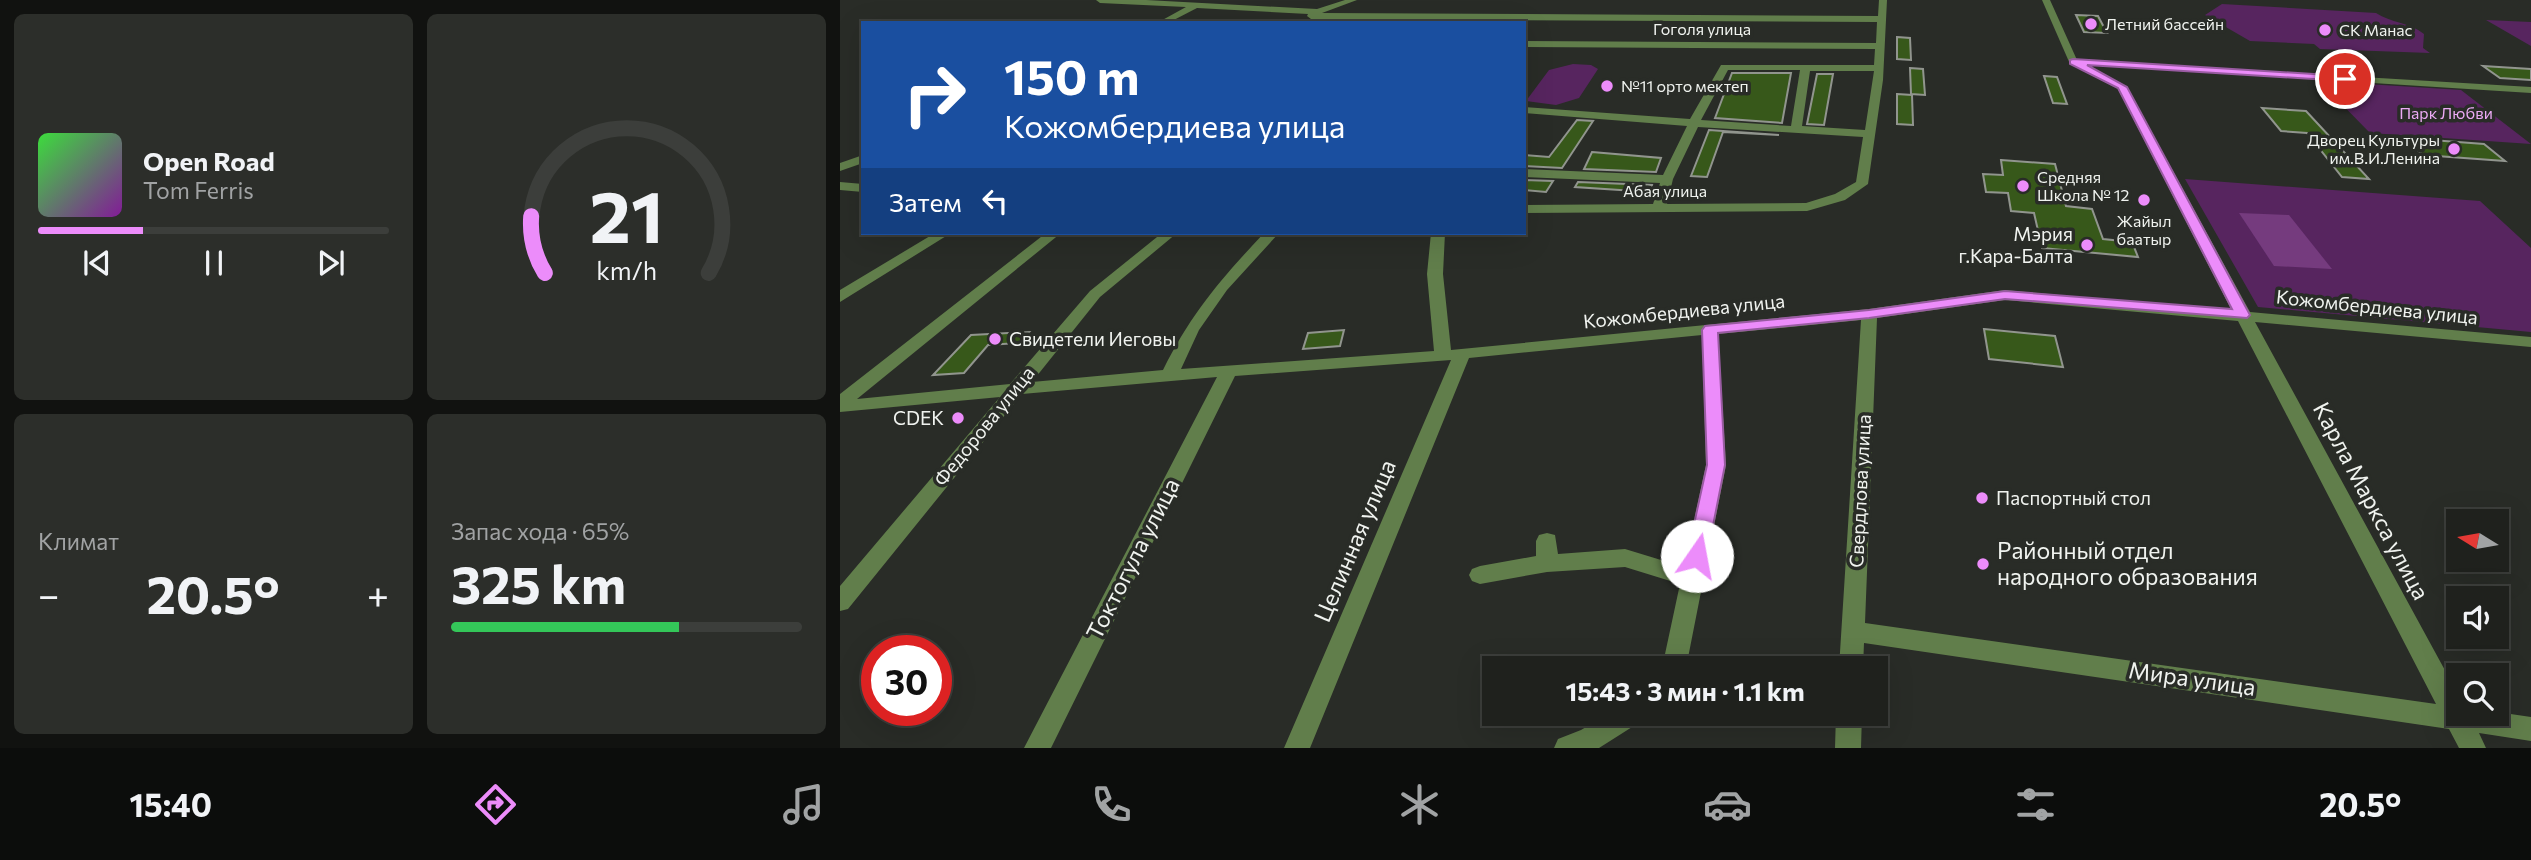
<!DOCTYPE html>
<html lang="ru">
<meta charset="utf-8">
<style>
body{margin:0;font-family:Commissioner,sans-serif;background:#2c2e2a;color:#f1f3f6;height:100vh;display:flex;flex-direction:column;font-size:26px;white-space:nowrap}
*{box-sizing:border-box;margin:0}
p{font-size:23px;color:#a1a3a4}
.icon{flex:none;width:38px;height:38px;fill:none;stroke:currentColor;stroke-width:2;stroke-linecap:round;stroke-linejoin:round}
.map{position:relative;flex:1;overflow:hidden}
.drawer{display:flex;flex-direction:column;gap:14px;padding:14px;background:#111210;width:840px}
.drawer>*{flex:none}
.hud{position:absolute;left:21px;top:21px;width:665px;height:214px;border-radius:0px;box-shadow:0 7px 28px #0002,0 0 0 2px #3c3e3b;background:#1a4fa0;color:#fff;overflow:hidden}
.needle{width:46px;rotate:281deg}
.controls{position:absolute;left:1606px;top:509px;display:grid;gap:14px}
.controls a{display:grid;place-items:center;width:63px;height:63px;border-radius:0px;background:#1f211d;box-shadow:0 7px 28px #0002,0 0 0 2px #3c3e3b;font-size:35px}
.speed{position:absolute;left:21px;top:635px;display:flex;gap:14px;font-size:35px;font-weight:700;text-align:center}
.speed>*{display:grid;place-content:center;width:91px;height:91px;border-radius:50%;background:#1f211d;box-shadow:0 7px 28px #0002,0 0 0 2px #3c3e3b;line-height:1}
.speed .limit{border:10px solid #d22;background:#fff;color:#111}
.pin{position:absolute;display:grid;place-items:center;width:60px;height:60px;color:#fff;margin:-30px;border:4px solid #fff;border-radius:50%;box-shadow:0 2px 7px #0007}
.me{position:absolute;width:77px;margin:-38px;rotate:12deg;stroke-linejoin:round;filter:drop-shadow(0 0 5px #0008)}
.turn{display:flex;align-items:center;gap:24px;height:147px;padding:0 28px;font-size:32px}
.turn .icon{width:91px;height:91px;stroke-width:2.5}
.turn b{display:block;font-size:49px;line-height:60px}
.then{display:flex;align-items:center;height:66px;padding:0 28px;background:#0003;gap:14px;font-size:26px}
.big{font-size:52px;font-weight:700;line-height:1.1}
.drawer .widget{flex:1;display:flex;flex-direction:column;justify-content:center;gap:10px;min-width:0;padding:0 24px;border-radius:10px;background:#2c2e2a}
.drawer .dial{align-items:center;gap:0}
.dial svg{height:182px;overflow:visible;fill:none;stroke:#3c3e3b;stroke-width:7;stroke-linecap:round;text-anchor:middle}
.dial text{fill:#f1f3f6;stroke:none}
.song{display:flex;align-items:center;gap:21px}
.cover{width:84px;height:84px;border-radius:10px;background:linear-gradient(135deg,hsl(120 70% 55%),hsl(290 70% 35%))}
.played{height:7px;border-radius:4px;background:linear-gradient(90deg,#ec8cfa 30%,#3c3e3b 30%)}
.keys{display:flex;justify-content:space-around;direction:ltr}
.heat{display:flex;justify-content:space-between;align-items:center;font-size:38px;direction:ltr}
.charge{height:10px;border-radius:5px;background:linear-gradient(90deg,#34c759 65%,#3c3e3b 0)}
.drawer .tiles{flex:1;display:grid;gap:14px;grid-template-columns:repeat(2,1fr)}
.trip{position:absolute;left:642px;top:656px;width:406px;height:70px;border-radius:0px;background:#1f211d;box-shadow:0 7px 28px #0002,0 0 0 2px #3c3e3b;font-weight:700;line-height:70px;text-align:center}
.menu{display:flex;height:112px;justify-content:space-around;align-items:center;background:#0c0d0c;color:#a1a3a4}
.menu .icon{width:49px;height:49px}
.menu .current{color:#ec8cfa}
.menu b{font-size:32px;color:#f1f3f6}
main{display:flex;flex:1;min-height:0}
.map>svg:first-child{display:block}
.green{fill:#57255f}
.water{fill:#753b7e}
.building{fill:#37581a;stroke:#91958e;stroke-width:2}
.lines{fill:none;stroke-linecap:round;stroke-linejoin:round}
.minor{fill:#617e4b;fill-rule:evenodd}
.route{fill:#ec8cfa;stroke:#995ba2;stroke-width:2}
.poi-dot{fill:#ec8cfa;stroke:#292c27;stroke-width:2.5}
.labels{text-anchor:middle;stroke-width:7;stroke-linejoin:round;paint-order:stroke}
.far-poi-label{font-size:16px;fill:#f0f3ef;stroke:#292c27;text-anchor:start}
.far-street-label{font-size:16px;fill:#f0f3ef;stroke:#292c27}
.far-park-label{font-size:16px;fill:#ebaaf4;stroke:#292c27}
.poi-label{font-size:19px;fill:#f0f3ef;stroke:#292c27;text-anchor:end}
.street-label{font-size:19px;fill:#f0f3ef;stroke:#292c27}
.near-street-label{font-size:23px;fill:#f0f3ef;stroke:#292c27}
.near-poi-label{font-size:23px;fill:#f0f3ef;stroke:#292c27;text-anchor:start}
</style>
<main>
<section class="drawer">
<div class="tiles">
<div class="widget">
<div class="song"><i class="cover"></i><div><b>Open Road</b><p>Tom Ferris</p></div></div>
<div class="played"></div>
<div class="keys"><svg class="icon" aria-label="previous" viewBox="0 0 24 24"><path d="M18 5L8 12l10 7zM5 5v14"/></svg><svg class="icon" aria-label="pause" viewBox="0 0 24 24"><path d="M8 5v14M16 5v14"/></svg><svg class="icon" aria-label="next" viewBox="0 0 24 24"><path d="M6 5l10 7-10 7zM19 5v14"/></svg></div>
</div>
<div class="widget dial"><svg viewBox="0 0 100 80">
<path d="M14 69A42 42 0 1 1 86 69"/>
<path d="M14 69A42 42 0 0 1 8 44" stroke="#ec8cfa"/>
<text x="50" y="56" font-size="32" font-weight="700">21</text>
<text x="50" y="72" font-size="11">km/h</text>
</svg></div>
<div class="widget"><p>Климат</p>
<div class="heat"><a>−</a><b class="big">20.5°</b><a>+</a></div>
</div>
<div class="widget"><p>Запас хода · 65%</p><b class="big">325 km</b><div class="charge"></div></div>
</div>
</section>
<div class="map">
<svg width="1691" height="748" viewBox="0 0 1691 748">
<rect width="100%" height="100%" fill="#292c27"/>
<path class="green" d="M 1382,4 L 1536,13 C 1551,23 1569,22 1584,34 L 1583,48 L 1590,53 L 1480,49 L 1474,44 L 1410,41 L 1365,15 Z
M 1646,20 L 1691,22 L 1691,46 Z
M 733,64 L 751,65 L 758,69 L 739,98 L 716,105 L 686,101 L 709,70 Z
M 1479,81 L 1621,90 L 1691,144 L 1530,133 Z
M 1345,179 L 1640,201 L 1691,248 L 1691,332 L 1418,307 Z"/>
<path class="water" d="M 1399,213 L 1449,215 L 1492,269 L 1434,266 Z"/>
<path class="building" d="M 1236,15 L 1258,16 L 1267,33 L 1244,32 Z
M 1057,37 L 1070,38 L 1071,60 L 1057,59 Z
M 1643,66 L 1691,69 L 1691,80 L 1660,78 Z
M 1070,68 L 1083,69 L 1085,95 L 1071,94 Z
M 892,73 L 951,73 L 942,123 L 875,118 Z
M 977,74 L 993,74 L 984,125 L 967,124 Z
M 1204,76 L 1217,77 L 1227,104 L 1213,103 Z
M 1057,94 L 1072,95 L 1073,125 L 1057,124 Z
M 1422,108 L 1466,111 L 1529,179 L 1502,177 L 1467,133 L 1441,131 Z
M 737,120 L 753,121 L 722,168 L 684,166 L 684,155 L 709,157 Z
M 869,130 L 939,135 L 883,132 L 867,177 L 851,176 Z
M 1565,138 L 1644,144 L 1665,161 L 1583,155 Z
M 752,152 L 821,158 L 816,172 L 744,169 Z
M 1161,160 L 1215,164 L 1226,206 L 1252,209 L 1263,239 L 1292,242 L 1298,257 L 1202,248 L 1194,213 L 1171,211 L 1168,193 L 1146,192 L 1143,174 L 1163,175 Z
M 684,180 L 713,181 L 706,192 L 684,190 Z
M 738,182 L 812,185 L 810,192 L 735,187 Z
M 1144,329 L 1215,336 L 1223,367 L 1149,359 Z
M 504,330 L 500,346 L 463,349 L 468,333 Z
M 189,332 L 179,343 L 148,345 L 124,373 L 93,375 L 131,335 Z"/>
<g class="lines">
<path class="minor" d="M 256,0 L 306,0 L 477,9 L 505,0 L 517,0 L 482,13 L 1038,16 L 1039,0 L 1047,0 L 1043,80 L 1028,184 L 1005,200 L 967,211 L 684,213 L 684,205 L 813,204 L 820,183 L 684,177 L 684,169 L 823,175 L 847,126 L 684,113 L 684,107 L 850,119 L 881,65 L 1034,65 L 1035,49 L 684,47 L 684,41 L 1036,43 L 1037,22 L 471,19 L 467,16 L 468,14 L 357,8 L 328,23 L 317,23 L 346,7 L 260,3 ZM 888,70 L 960,70 L 951,126 L 861,120 ZM 970,71 L 1034,71 L 1025,130 L 962,126 ZM 858,127 L 1023,137 L 1016,182 L 995,194 L 966,203 L 827,204 L 833,179 Z
M 1202,0 L 1210,0 L 1237,60 L 1691,87 L 1691,93 L 1247,65 L 1287,87 L 1410,312 L 1691,337 L 1691,347 L 1415,322 L 1619,696 L 1619,714 L 1657,712 L 1691,717 L 1691,741 L 1639,733 L 1646,748 L 1619,748 L 1609,729 L 1024,643 L 1023,668 L 999,668 L 1021,320 L 878,334 L 886,465 L 846,668 L 822,668 L 840,584 L 785,567 L 707,572 L 640,584 L 632,581 L 629,575 L 632,569 L 640,566 L 696,556 L 696,541 L 699,535 L 707,533 L 715,535 L 718,554 L 785,549 L 844,567 L 866,465 L 862,335 L 629,358 L 470,748 L 444,748 L 611,360 L 395,376 L 211,748 L 184,748 L 377,377 L 182,394 L 8,609 L 0,611 L 0,586 L 160,397 L 0,412 L 0,394 L 206,233 L 221,233 L 17,399 L 170,384 L 250,291 L 322,233 L 337,233 L 260,297 L 192,382 L 323,370 C 352,312 381,279 424,233 L 439,233 L 387,290 L 359,330 L 341,369 L 594,351 L 587,274 L 591,233 L 605,233 L 603,274 L 611,350 L 1029,309 L 1165,290 L 1392,311 L 1278,89 L 1230,64 ZM 1165,300 L 1398,321 L 1596,704 L 1025,623 L 1037,318 Z
M 23,155 L 23,163 L 0,171 L 0,163 Z
M 0,182 L 23,184 L 23,192 L 0,190 Z
M 95,233 L 111,233 L 0,302 L 0,290 Z
M 768,714 L 804,714 L 800,722 L 759,748 L 714,748 L 718,739 L 741,730 Z
M 996,714 L 1022,714 L 1021,748 L 995,748 Z"/>
</g>
<path class="route" d="M 1233,59 L 1505,76 L 1510,79 L 1505,81 L 1247,65 L 1287,87 L 1410,315 L 1407,318 L 1165,299 L 1029,318 L 878,333 L 885,465 L 867,556 L 864,561 L 857,564 L 850,561 L 847,556 L 867,465 L 862,330 L 865,326 L 1029,310 L 1165,291 L 1392,309 L 1278,88 L 1230,64 L 1230,60 Z"/>
<g class="poi-dot">
<circle cx="1251" cy="24" r="7"/>
<circle cx="1485" cy="30" r="7"/>
<circle cx="767" cy="86" r="7"/>
<circle cx="1614" cy="149" r="7"/>
<circle cx="1183" cy="186" r="7"/>
<circle cx="1304" cy="200" r="7"/>
<circle cx="1247" cy="245" r="7"/>
<circle cx="155" cy="339" r="7"/>
<circle cx="118" cy="418" r="7"/>
<circle cx="1142" cy="498" r="7"/>
<circle cx="1143" cy="564" r="7"/>
</g>
<g class="labels">
<g class="far-poi-label">
<text x="1265" y="30">Летний бассейн</text>
<text x="1499" y="36">СК Манас</text>
<text x="781" y="92">№11 орто мектеп</text>
<text x="1600" y="146" text-anchor="end">Дворец Культуры<tspan x="1600" dy="18">им.В.И.Ленина</tspan></text>
<text x="1197" y="183">Средняя<tspan x="1197" dy="18">Школа № 12</tspan></text>
<text x="1304" y="227" text-anchor="middle">Жайыл<tspan x="1304" dy="18">баатыр</tspan></text>
</g>
<g class="far-street-label">
<text x="862" y="35">Гоголя улица</text>
<text x="825" y="197">Абая улица</text>
</g>
<g class="far-park-label">
<text x="1606" y="119">Парк Любви</text>
</g>
<g class="poi-label">
<text x="1233" y="241">Мэрия<tspan x="1233" dy="22">г.Кара-Балта</tspan></text>
<text x="169" y="346" text-anchor="start">Свидетели Иеговы</text>
<text x="104" y="425">CDEK</text>
<text x="1156" y="505" text-anchor="start">Паспортный стол</text>
</g>
<g class="street-label">
<text transform="translate(1537 307) rotate(6)" y="7">Кожомбердиева улица</text>
<text transform="translate(844 311) rotate(-6)" y="7">Кожомбердиева улица</text>
<text transform="translate(144 426) rotate(-51)" y="7">Федорова улица</text>
<text transform="translate(1020 491) rotate(-87)" y="7">Свердлова улица</text>
</g>
<g class="near-street-label">
<text transform="translate(1531 501) rotate(62)" y="8">Карла Маркса улица</text>
<text transform="translate(515 541) rotate(-67)" y="8">Целинная улица</text>
<text transform="translate(293 559) rotate(-63)" y="8">Токтогула улица</text>
<text transform="translate(1352 679) rotate(8)" y="8">Мира улица</text>
</g>
<g class="near-poi-label">
<text x="1157" y="559">Районный отдел<tspan x="1157" dy="26">народного образования</tspan></text>
</g>
</g>
</svg>
<div class="controls">
<a><svg class="needle" viewBox="-14 -14 28 28"><path d="M0-13l5 13h-10z" fill="#e53935"/><path d="M0 13l5-13h-10z" fill="#a1a3a4"/></svg></a>
<a><svg class="icon" aria-label="sound" viewBox="0 0 24 24"><path d="M4 9h4l5-4v14l-5-4H4zM17 9q2 3 0 6"/></svg></a>
<a><svg class="icon" aria-label="search" viewBox="0 0 24 24"><circle cx="10" cy="10" r="6"/><path d="M15 15l6 6"/></svg></a>
</div>
<div class="speed"><div class="limit">30</div></div>
<div class="pin" style="left:1505px;top:79px;background:#d93025"><svg class="icon" aria-label="arrive" viewBox="0 0 24 24"><path d="M6 21V4h12l-3 4 3 4H6"/></svg></div>
<svg class="me" style="left:857px;top:556px" viewBox="-20 -20 40 40"><circle r="19" fill="#fff"/><path d="M0-13L10 11 0 6-10 11z" fill="#ec8cfa"/></svg>
<div class="trip">15:43 · 3 мин · 1.1 km</div>
<div class="hud">
<div class="turn"><svg class="icon" aria-label="right" viewBox="0 0 24 24"><path d="M7 20v-9h11M14 6l5 5-5 5"/></svg><div><b>150 m</b>Кожомбердиева улица</div></div>
<div class="then">Затем<svg class="icon" aria-label="left" viewBox="0 0 24 24"><path d="M17 20v-9H6M10 6l-5 5 5 5"/></svg></div>
</div>
</div>
</main>
<nav class="menu">
<b>15:40</b>
<svg class="icon current" aria-label="directions" viewBox="0 0 24 24"><path d="M12 3l9 9-9 9-9-9zM9 14v-3h6M13 9l2 2-2 2"/></svg>
<svg class="icon" aria-label="music" viewBox="0 0 24 24"><path d="M9 18V5l10-2v13"/><circle cx="6" cy="18" r="3"/><circle cx="16" cy="16" r="3"/></svg>
<svg class="icon" aria-label="phone" viewBox="0 0 24 24"><path d="M5 4h4l2 5-3 2q2 4 5 5l2-3 5 2v4C11 20 4 13 5 4z"/></svg>
<svg class="icon" aria-label="climate" viewBox="0 0 24 24"><path d="M12 3v18M4 7l16 10M4 17L20 7"/></svg>
<svg class="icon" aria-label="car" viewBox="0 0 24 24"><path d="M5 17H2v-5l4-1 3-4h7l3 4 3 1v5h-3M9 17h6M6 11h13"/><circle cx="7" cy="17" r="2"/><circle cx="17" cy="17" r="2"/></svg>
<svg class="icon" aria-label="filters" viewBox="0 0 24 24"><path d="M4 7h16M4 17h16"/><circle cx="9" cy="7" r="2"/><circle cx="15" cy="17" r="2"/></svg>
<b>20.5°</b>
</nav>
